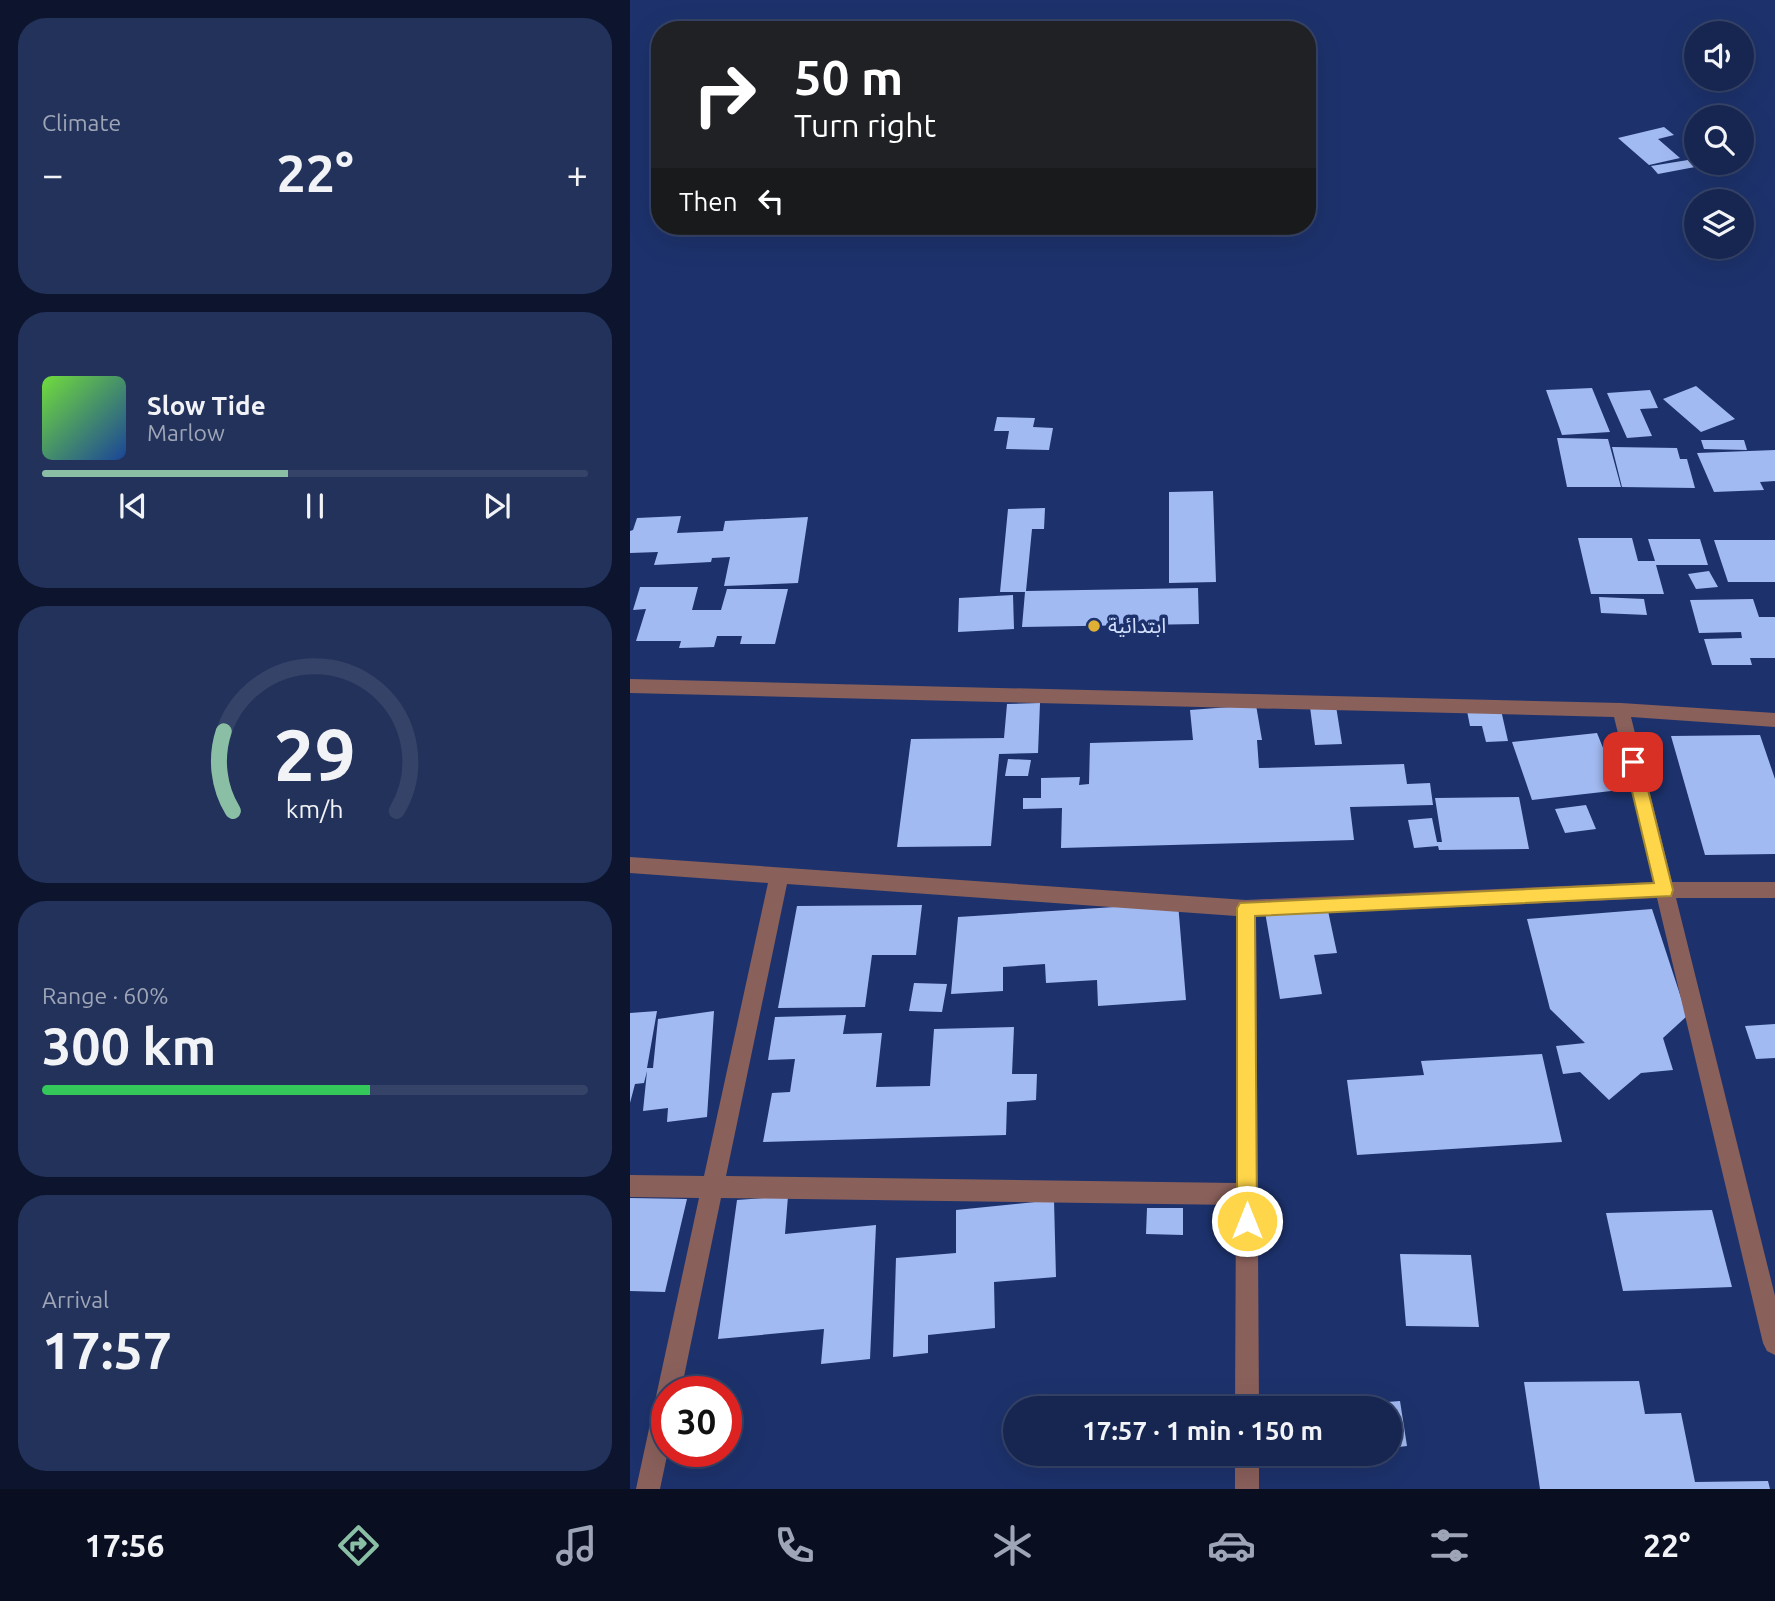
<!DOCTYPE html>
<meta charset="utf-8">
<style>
body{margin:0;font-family:Ubuntu,"Noto Sans Arabic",sans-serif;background:#23325b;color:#f1f3f6;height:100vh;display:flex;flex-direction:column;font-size:26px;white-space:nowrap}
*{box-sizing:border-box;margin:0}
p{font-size:23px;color:#9ea5b7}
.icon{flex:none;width:38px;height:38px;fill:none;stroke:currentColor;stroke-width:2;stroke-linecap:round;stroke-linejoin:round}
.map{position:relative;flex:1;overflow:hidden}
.sheet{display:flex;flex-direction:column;gap:18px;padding:18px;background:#0c152d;width:630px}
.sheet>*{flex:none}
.hud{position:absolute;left:21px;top:21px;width:665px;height:214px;border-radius:28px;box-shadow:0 7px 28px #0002,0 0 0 2px #354368;background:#202124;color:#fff;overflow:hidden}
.buttons{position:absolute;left:1054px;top:21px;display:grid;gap:14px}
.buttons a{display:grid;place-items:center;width:70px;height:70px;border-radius:50%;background:#162651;box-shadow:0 7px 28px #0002,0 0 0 2px #354368;font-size:35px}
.speed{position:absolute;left:21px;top:1376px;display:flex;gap:14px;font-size:35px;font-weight:700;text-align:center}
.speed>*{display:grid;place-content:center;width:91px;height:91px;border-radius:50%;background:#162651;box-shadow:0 7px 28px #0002,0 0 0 2px #354368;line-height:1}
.speed .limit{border:10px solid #d22;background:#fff;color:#111}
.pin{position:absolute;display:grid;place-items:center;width:60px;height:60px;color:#fff;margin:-30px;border-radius:14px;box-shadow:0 4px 10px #0006}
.me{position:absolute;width:77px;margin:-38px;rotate:0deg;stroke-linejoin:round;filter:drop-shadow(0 0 5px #0008)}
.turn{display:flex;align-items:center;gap:24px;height:147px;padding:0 28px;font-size:32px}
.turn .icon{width:91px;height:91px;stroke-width:2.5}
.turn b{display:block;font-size:49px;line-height:60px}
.then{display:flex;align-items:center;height:66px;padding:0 28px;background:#0003;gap:14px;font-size:26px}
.big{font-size:52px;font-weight:700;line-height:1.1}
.sheet .widget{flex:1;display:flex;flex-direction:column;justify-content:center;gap:10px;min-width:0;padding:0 24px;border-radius:28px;background:#23325b}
.sheet .dial{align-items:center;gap:0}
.dial svg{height:182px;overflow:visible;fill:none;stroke:#354368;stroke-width:7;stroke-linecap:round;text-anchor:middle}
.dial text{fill:#f1f3f6;stroke:none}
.song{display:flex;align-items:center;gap:21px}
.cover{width:84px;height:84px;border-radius:10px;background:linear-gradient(135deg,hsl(100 70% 55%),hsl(220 70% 35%))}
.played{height:7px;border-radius:4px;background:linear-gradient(90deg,#8abfa5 45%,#354368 45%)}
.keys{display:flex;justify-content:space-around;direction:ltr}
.heat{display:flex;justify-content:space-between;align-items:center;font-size:38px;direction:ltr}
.charge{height:10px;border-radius:5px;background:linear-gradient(90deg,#34c759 60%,#354368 0)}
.trip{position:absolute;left:373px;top:1396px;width:399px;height:70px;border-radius:35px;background:#162651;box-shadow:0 7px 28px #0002,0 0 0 2px #354368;font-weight:700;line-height:70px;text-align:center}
.tabs{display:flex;height:112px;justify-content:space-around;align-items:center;background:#090f20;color:#9ea5b7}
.tabs .icon{width:49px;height:49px}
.tabs .on{color:#8abfa5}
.tabs b{font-size:32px;color:#f1f3f6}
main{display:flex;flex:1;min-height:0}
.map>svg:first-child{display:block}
.building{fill:#a2baf2}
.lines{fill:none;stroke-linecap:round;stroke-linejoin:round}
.minor{fill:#8a605b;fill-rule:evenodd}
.route{fill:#ffd54a;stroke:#a68a30;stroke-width:2}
.poi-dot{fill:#e0b034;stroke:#1d326c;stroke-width:2.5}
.labels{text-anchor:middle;stroke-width:7;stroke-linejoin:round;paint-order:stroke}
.poi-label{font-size:21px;fill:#d2dffc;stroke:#1d326c;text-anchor:start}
</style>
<main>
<section class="sheet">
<div class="widget"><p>Climate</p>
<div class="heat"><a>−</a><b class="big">22°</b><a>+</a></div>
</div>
<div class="widget">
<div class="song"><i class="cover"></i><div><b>Slow Tide</b><p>Marlow</p></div></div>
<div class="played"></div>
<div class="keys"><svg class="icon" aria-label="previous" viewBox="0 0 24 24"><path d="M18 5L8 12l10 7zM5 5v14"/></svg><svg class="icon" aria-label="pause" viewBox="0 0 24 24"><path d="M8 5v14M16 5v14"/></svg><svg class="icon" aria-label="next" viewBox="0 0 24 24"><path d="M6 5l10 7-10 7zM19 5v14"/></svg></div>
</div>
<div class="widget dial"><svg viewBox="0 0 100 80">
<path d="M14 69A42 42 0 1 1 86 69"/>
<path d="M14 69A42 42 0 0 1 10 34" stroke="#8abfa5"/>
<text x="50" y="56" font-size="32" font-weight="700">29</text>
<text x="50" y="72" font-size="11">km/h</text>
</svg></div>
<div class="widget"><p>Range · 60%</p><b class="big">300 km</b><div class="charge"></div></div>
<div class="widget"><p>Arrival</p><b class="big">17:57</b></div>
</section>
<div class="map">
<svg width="1145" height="1489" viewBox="0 0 1145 1489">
<rect width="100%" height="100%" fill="#1d326c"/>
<path class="building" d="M 1034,127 L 1044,135 L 1028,139 L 1050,158 L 1019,165 L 988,138 Z
M 1058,160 L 1065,167 L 1028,174 L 1021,166 Z
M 1066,386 L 1105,419 L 1071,432 L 1033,399 Z
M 962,388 L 980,432 L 932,435 L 916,390 Z
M 1020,390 L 1028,408 L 1010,409 L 1022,436 L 997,438 L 977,393 Z
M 367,417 L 405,418 L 403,427 L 423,428 L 419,450 L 376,449 L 379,431 L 364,431 Z
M 927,438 L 978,439 L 991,487 L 937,487 Z
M 1071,440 L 1114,440 L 1117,450 L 1074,449 Z
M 982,447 L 1047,448 L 1050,459 L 1057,459 L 1065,488 L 992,487 Z
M 1145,450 L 1145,481 L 1130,482 L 1134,490 L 1084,492 L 1067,453 Z
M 583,491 L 586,582 L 539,583 L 539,492 Z
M 415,508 L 414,529 L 402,529 L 396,591 L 568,588 L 569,624 L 392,627 L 395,592 L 370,592 L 378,509 Z
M 51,516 L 47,533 L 93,531 L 95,521 L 178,517 L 168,583 L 94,586 L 100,557 L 82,558 L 81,562 L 24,565 L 28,552 L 0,553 L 0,531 L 3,530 L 7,518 Z
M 948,538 L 1002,538 L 1008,561 L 1025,561 L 1018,539 L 1070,539 L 1078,565 L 1026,565 L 1034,594 L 961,594 Z
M 1084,540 L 1145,540 L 1145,582 L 1098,582 Z
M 1079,571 L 1088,587 L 1066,589 L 1058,574 Z
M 10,587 L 68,587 L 62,610 L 91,610 L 97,589 L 158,589 L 145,644 L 110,644 L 112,636 L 87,636 L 84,647 L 49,648 L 51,641 L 6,641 L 16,609 L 3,610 Z
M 383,595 L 384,629 L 328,632 L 329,598 Z
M 969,597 L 1014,599 L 1017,615 L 971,613 Z
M 1123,599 L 1129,617 L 1145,617 L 1145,658 L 1120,658 L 1122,665 L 1082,665 L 1074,639 L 1112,638 L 1111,632 L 1069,633 L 1060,600 Z
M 410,703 L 408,753 L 369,754 L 361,846 L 267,847 L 281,739 L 374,738 L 377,704 Z
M 626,705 L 632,740 L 627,740 L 629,768 L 774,764 L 777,784 L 800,783 L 803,805 L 720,807 L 724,840 L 431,848 L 432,808 L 393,809 L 393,798 L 411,798 L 411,778 L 450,777 L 449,785 L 459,784 L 460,743 L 563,740 L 560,710 Z
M 706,706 L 712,744 L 685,745 L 680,707 Z
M 871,710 L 878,741 L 856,742 L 852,726 L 840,726 L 837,711 Z
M 967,733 L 990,790 L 902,800 L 882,742 Z
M 1130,735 L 1145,779 L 1145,854 L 1075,855 L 1041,736 Z
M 378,759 L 401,760 L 398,776 L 375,776 Z
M 889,797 L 899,849 L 809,850 L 808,846 L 784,848 L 778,820 L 802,818 L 807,842 L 812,842 L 805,798 Z
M 956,805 L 966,829 L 935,833 L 925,809 Z
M 548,903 L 556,1000 L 468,1006 L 467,980 L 416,983 L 415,964 L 373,967 L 373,991 L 321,994 L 328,917 Z
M 292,905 L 286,955 L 242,955 L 235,1007 L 148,1008 L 167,906 Z
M 697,906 L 707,953 L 684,955 L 692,994 L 650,999 L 635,912 Z
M 1022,909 L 1057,1016 L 1033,1038 L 1043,1070 L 1011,1073 L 979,1100 L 950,1072 L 933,1074 L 926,1046 L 955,1043 L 920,1009 L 897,919 Z
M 284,983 L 317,984 L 312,1012 L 279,1011 Z
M 27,1011 L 17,1068 L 23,1068 L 28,1019 L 84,1011 L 77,1117 L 37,1122 L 38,1108 L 13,1111 L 17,1071 L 14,1083 L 5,1084 L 0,1103 L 0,1013 Z
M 216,1015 L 213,1034 L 252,1033 L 246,1087 L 300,1086 L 304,1029 L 384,1027 L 382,1074 L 407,1074 L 406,1100 L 377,1102 L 376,1135 L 133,1142 L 142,1093 L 160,1092 L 165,1059 L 138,1060 L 145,1017 Z
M 1145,1024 L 1145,1058 L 1126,1059 L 1115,1026 Z
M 912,1054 L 932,1142 L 727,1155 L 717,1080 L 794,1075 L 791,1061 Z
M 158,1196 L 155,1234 L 246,1225 L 240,1359 L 191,1364 L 194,1329 L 88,1339 L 107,1200 Z
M 0,1198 L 57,1199 L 35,1292 L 0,1291 Z
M 424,1200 L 426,1277 L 364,1282 L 365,1328 L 298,1335 L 298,1353 L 263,1357 L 266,1258 L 326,1253 L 326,1210 Z
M 517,1208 L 553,1208 L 553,1235 L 516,1234 Z
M 1082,1210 L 1102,1287 L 993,1291 L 976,1213 Z
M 770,1254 L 841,1255 L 849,1327 L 776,1326 Z
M 1009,1381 L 1015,1414 L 1051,1413 L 1065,1482 L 1138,1481 L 1140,1489 L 910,1489 L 894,1382 Z
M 770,1401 L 777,1446 L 760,1448 L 760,1409 L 717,1409 L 717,1405 Z"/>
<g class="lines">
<path class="minor" d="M 0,679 L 991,703 L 1145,713 L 1145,727 L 1001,717 L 1042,882 L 1145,882 L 1145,898 L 1046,898 L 1145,1296 L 1145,1355 L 1137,1351 L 1133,1343 L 1027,898 L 626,916 L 629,1409 L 605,1409 L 606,1205 L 91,1198 L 51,1391 L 37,1391 L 38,1451 L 30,1489 L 6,1489 L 69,1198 L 0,1197 L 0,1175 L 74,1176 L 138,883 L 0,873 L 0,857 L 616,900 L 1024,882 L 984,717 L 0,693 ZM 157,884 L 606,916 L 606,1183 L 96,1176 Z
M 605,1454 L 629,1454 L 629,1489 L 605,1489 Z"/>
</g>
<path class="route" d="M 1003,755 L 1011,762 L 1043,890 L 1041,896 L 625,916 L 627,1221 L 624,1228 L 617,1231 L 610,1228 L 607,1221 L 607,908 L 610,903 L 1024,883 L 995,762 Z"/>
<circle class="poi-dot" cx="464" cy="626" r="7"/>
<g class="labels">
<g class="poi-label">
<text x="478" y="633">ابتدائية</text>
</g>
</g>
</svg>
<div class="buttons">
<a><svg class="icon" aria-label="sound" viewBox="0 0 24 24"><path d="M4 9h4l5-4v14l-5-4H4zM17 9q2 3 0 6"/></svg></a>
<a><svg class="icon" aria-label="search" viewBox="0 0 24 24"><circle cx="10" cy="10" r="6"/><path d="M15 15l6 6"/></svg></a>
<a><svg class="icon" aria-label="layers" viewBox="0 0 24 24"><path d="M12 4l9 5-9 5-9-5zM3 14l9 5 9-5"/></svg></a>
</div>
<div class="speed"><div class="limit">30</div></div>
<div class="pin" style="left:1003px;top:762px;background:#d93025"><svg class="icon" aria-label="arrive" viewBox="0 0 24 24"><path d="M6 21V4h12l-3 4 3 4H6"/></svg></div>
<svg class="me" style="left:617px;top:1221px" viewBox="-20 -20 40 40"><circle r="17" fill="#ffd54a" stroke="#fff" stroke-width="3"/><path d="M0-11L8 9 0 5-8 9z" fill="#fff"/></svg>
<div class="trip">17:57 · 1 min · 150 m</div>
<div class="hud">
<div class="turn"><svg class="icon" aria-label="right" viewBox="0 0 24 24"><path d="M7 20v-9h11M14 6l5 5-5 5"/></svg><div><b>50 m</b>Turn right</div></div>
<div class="then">Then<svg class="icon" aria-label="left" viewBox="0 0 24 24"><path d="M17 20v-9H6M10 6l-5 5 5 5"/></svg></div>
</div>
</div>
</main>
<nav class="tabs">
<b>17:56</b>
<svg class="icon on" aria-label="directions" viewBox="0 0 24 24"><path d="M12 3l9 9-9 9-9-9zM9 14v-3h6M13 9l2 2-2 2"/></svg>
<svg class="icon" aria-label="music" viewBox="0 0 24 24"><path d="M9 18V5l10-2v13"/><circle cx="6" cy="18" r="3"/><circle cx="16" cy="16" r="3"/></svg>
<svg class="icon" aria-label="phone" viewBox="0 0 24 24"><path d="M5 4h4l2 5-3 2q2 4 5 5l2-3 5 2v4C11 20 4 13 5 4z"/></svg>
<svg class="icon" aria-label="climate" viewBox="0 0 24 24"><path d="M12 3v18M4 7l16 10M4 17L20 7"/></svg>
<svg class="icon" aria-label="car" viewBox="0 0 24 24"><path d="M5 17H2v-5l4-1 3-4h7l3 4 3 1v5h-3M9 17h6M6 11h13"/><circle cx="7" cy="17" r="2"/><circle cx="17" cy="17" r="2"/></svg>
<svg class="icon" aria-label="filters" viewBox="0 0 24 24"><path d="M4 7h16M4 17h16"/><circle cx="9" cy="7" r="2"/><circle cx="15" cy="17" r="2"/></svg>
<b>22°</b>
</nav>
